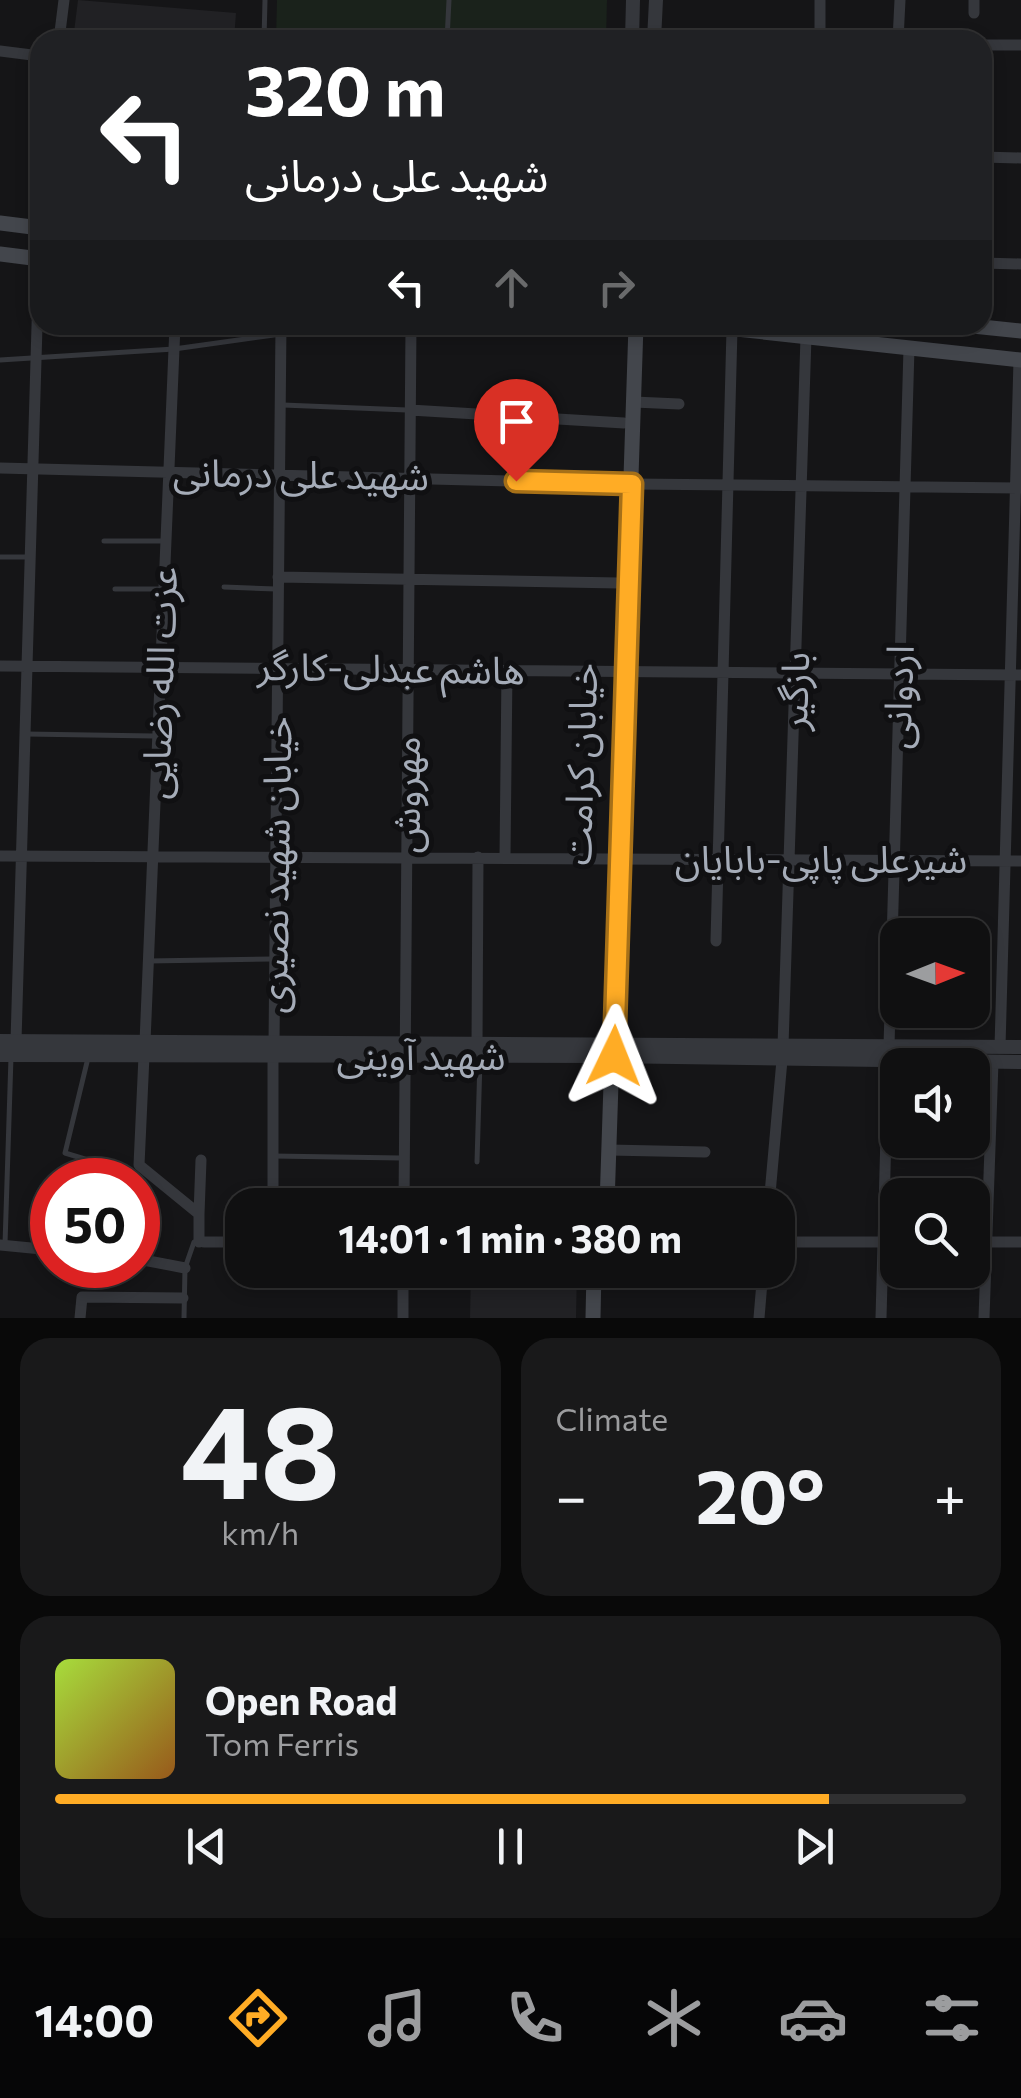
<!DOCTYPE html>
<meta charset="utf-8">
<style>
body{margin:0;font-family:Commissioner,"Noto Sans Arabic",sans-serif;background:#19191a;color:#f1f3f6;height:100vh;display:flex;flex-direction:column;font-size:38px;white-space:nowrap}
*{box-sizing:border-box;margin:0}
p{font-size:32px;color:#9c9d9f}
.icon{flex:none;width:55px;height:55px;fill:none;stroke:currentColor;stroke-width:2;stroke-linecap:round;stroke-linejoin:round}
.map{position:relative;height:1318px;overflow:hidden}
.panel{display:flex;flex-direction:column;gap:20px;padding:20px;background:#090909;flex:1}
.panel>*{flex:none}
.guide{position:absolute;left:30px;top:30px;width:962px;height:305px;border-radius:30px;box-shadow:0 5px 15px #0003,0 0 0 2px #303031;background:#202124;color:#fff;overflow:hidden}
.needle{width:65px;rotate:89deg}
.buttons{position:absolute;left:880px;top:918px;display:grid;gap:20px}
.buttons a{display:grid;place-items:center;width:110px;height:110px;border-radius:20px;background:#101011;box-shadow:0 5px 15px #0003,0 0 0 2px #303031;font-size:50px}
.speed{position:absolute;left:30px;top:1158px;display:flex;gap:20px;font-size:50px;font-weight:700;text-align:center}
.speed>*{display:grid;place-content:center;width:130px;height:130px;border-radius:50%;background:#101011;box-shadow:0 5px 15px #0003,0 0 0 2px #303031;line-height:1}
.speed .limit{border:15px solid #d22;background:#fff;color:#111}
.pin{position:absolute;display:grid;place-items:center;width:85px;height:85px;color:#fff;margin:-102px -42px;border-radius:50% 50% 50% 0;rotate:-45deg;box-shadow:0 0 10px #0007}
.pin .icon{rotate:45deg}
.me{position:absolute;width:110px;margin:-55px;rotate:2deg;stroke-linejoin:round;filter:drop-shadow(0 0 8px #0008)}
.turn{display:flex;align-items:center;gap:35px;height:210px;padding:0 50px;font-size:45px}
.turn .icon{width:130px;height:130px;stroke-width:2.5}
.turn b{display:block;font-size:70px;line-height:85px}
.lanes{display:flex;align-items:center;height:95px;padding:0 50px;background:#0003;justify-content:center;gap:50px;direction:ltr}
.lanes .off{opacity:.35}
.big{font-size:75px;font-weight:700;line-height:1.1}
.panel .tile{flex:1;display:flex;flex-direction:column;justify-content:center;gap:15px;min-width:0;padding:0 35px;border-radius:30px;background:#19191a}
.panel .dial{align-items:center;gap:0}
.dial b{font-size:130px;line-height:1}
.song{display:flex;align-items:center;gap:30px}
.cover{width:120px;height:120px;border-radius:15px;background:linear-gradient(135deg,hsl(80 70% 55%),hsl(30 70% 35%))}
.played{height:10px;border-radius:5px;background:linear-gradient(90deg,#ffac25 85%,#303031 85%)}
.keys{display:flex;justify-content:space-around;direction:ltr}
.heat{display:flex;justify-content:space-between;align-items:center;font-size:55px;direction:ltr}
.panel .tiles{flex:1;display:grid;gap:20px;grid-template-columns:1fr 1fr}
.tile:last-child{grid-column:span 2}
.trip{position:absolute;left:225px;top:1188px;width:570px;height:100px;border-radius:30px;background:#101011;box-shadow:0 5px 15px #0003,0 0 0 2px #303031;font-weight:700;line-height:100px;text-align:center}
.tab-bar{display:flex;height:160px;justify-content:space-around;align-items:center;background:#060607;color:#9c9d9f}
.tab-bar .icon{width:70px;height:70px}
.tab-bar .current{color:#ffac25}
.tab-bar b{font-size:45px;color:#f1f3f6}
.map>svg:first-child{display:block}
.built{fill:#212124}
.green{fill:#1a221b}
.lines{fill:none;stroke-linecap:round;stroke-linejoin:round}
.service{stroke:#35373c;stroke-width:5}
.minor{stroke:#35373c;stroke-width:11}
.tertiary{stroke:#35373c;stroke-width:14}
.secondary{stroke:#43464c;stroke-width:15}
.route-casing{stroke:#a67018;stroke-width:25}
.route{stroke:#ffac25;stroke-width:18}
.labels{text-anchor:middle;stroke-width:10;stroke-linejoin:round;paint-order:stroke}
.street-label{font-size:38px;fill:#a5acb8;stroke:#101012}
</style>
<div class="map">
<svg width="1021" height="1318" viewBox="0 0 1021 1318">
<rect width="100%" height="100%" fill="#151517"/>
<path class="built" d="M 78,0 L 236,13 L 234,40 L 73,40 Z
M 471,1270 L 577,1270 L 576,1318 L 470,1318 Z"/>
<path class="green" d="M 277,0 L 607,0 L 606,40 L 276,40 Z"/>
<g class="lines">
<path class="service" d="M 264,40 L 265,0
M 447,40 L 449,0
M 0,360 L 174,349 L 281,334
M 283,405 L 407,410
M 104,541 L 166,541
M 0,557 L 29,557
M 224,587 L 276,589
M 115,589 L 162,589
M 26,734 L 154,736
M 148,961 L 272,959
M 88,1058 L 65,1153 L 121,1170
M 273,1156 L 401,1158
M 477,1162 L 480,1060
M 5,1244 L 11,1057
M 184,1318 L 185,1268 L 194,1242 L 198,1242"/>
<path class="minor" d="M 974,13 L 974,0
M 59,40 L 64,0
M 820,40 L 820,0
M 898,40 L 900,0
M 982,45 L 1021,45
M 0,51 L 40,56
M 982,157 L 1021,158
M 37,227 L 40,202
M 982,263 L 1021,264
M 634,402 L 679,404
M 410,410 L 624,423
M 0,468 L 632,484 L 1021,488
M 278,577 L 619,583
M 0,666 L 1021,675
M 0,856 L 1021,861
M 505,857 L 507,670
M 716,941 L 732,329
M 16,1041 L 39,258
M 145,1042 L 175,325
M 274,1044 L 281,325
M 477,1045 L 478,857
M 783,1046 L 806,337
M 889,1046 L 909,348
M 1000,1047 L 1019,360
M 144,1056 L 139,1165 L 199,1214 L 199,1242
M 609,1150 L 705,1152
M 273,1205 L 273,1057
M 404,1205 L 411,325
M 769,1205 L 782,1060
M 199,1214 L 201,1160
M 204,1242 L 242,1242
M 778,1242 L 898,1242
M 972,1242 L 1021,1242
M 0,1245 L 52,1250
M 138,1259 L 185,1268
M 80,1318 L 82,1297 L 183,1298
M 403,1318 L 403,1270
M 759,1318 L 763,1270
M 881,1318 L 888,1061
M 984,1318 L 993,1062"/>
<path class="tertiary" d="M 632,40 L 633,0
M 654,40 L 656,0
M 0,1041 L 1021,1047
M 0,1055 L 604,1056 L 1021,1062"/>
<path class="secondary" d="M 0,223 L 40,228
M 0,254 L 40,259
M 699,325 L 1021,360
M 963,325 L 1021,331
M 607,1205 L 636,325
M 593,1318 L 594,1270"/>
</g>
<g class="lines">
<defs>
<path id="route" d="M 516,481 L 632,484 L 614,1056"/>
</defs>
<use href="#route" class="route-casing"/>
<use href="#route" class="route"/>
</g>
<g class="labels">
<g class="street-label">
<text transform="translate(301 475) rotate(1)" y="13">شهید علی درمانی</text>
<text transform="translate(391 669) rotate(1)" y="13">هاشم عبدلی-کارگر</text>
<text transform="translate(160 683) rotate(-88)" y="13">عزت الله رضایی</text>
<text transform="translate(795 691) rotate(-88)" y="13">بازگیر</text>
<text transform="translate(899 697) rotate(-88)" y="13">اردوانی</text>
<text transform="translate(581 764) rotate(-88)" y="13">خیابان کرامت</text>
<text transform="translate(407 795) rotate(-90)" y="13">مهروش</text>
<text x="821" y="873">شیرعلی پاپی-بابایان</text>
<text transform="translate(276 865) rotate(-89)" y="13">خیابان شهید نصیری</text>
<text x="421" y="1070">شهید آوینی</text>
</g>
</g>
</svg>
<div class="buttons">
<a><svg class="needle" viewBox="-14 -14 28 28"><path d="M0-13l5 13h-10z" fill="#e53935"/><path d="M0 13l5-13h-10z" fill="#9c9d9f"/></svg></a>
<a><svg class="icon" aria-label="sound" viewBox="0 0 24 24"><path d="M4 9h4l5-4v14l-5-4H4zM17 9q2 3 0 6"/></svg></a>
<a><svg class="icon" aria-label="search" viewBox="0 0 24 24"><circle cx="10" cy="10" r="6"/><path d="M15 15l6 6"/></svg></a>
</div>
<div class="speed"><div class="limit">50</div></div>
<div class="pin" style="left:516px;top:481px;background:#d93025"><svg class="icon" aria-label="arrive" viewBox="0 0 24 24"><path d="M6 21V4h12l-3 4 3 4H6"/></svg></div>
<svg class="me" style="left:614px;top:1056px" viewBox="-20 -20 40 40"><path d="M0-17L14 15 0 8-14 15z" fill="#ffac25" stroke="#fff" stroke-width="4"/></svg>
<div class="trip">14:01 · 1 min · 380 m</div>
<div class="guide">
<div class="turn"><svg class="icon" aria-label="left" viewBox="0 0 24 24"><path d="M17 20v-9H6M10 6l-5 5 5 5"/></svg><div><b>320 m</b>شهید علی درمانی</div></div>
<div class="lanes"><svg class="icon" aria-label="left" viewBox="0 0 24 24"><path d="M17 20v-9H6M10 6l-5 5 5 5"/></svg><svg class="icon off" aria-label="ahead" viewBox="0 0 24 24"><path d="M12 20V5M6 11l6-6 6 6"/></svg><svg class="icon off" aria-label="right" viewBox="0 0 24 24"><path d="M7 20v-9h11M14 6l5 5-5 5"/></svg></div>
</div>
</div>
<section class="panel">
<div class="tiles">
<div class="tile dial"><b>48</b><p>km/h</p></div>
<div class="tile"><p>Climate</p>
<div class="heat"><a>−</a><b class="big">20°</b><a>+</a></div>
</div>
<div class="tile">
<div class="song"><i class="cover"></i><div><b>Open Road</b><p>Tom Ferris</p></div></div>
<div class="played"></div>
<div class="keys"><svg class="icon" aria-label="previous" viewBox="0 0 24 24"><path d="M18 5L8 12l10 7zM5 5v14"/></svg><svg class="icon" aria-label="pause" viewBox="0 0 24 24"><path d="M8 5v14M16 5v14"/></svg><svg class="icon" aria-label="next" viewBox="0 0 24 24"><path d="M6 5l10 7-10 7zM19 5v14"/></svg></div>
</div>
</div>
</section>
<nav class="tab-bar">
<b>14:00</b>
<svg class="icon current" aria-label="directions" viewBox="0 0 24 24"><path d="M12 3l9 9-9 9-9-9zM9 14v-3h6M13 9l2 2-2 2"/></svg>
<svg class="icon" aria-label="music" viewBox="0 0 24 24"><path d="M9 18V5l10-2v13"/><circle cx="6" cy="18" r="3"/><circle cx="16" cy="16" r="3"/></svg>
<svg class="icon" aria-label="phone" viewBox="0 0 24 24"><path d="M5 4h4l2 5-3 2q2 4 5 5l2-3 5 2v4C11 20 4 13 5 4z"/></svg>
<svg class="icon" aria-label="climate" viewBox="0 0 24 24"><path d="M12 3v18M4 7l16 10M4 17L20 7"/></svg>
<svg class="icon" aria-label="car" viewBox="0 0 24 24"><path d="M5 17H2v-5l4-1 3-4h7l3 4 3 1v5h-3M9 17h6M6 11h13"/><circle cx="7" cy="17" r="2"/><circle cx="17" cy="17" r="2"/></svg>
<svg class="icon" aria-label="filters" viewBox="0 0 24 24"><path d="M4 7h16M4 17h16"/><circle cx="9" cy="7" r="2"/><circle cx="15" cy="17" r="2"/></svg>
</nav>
